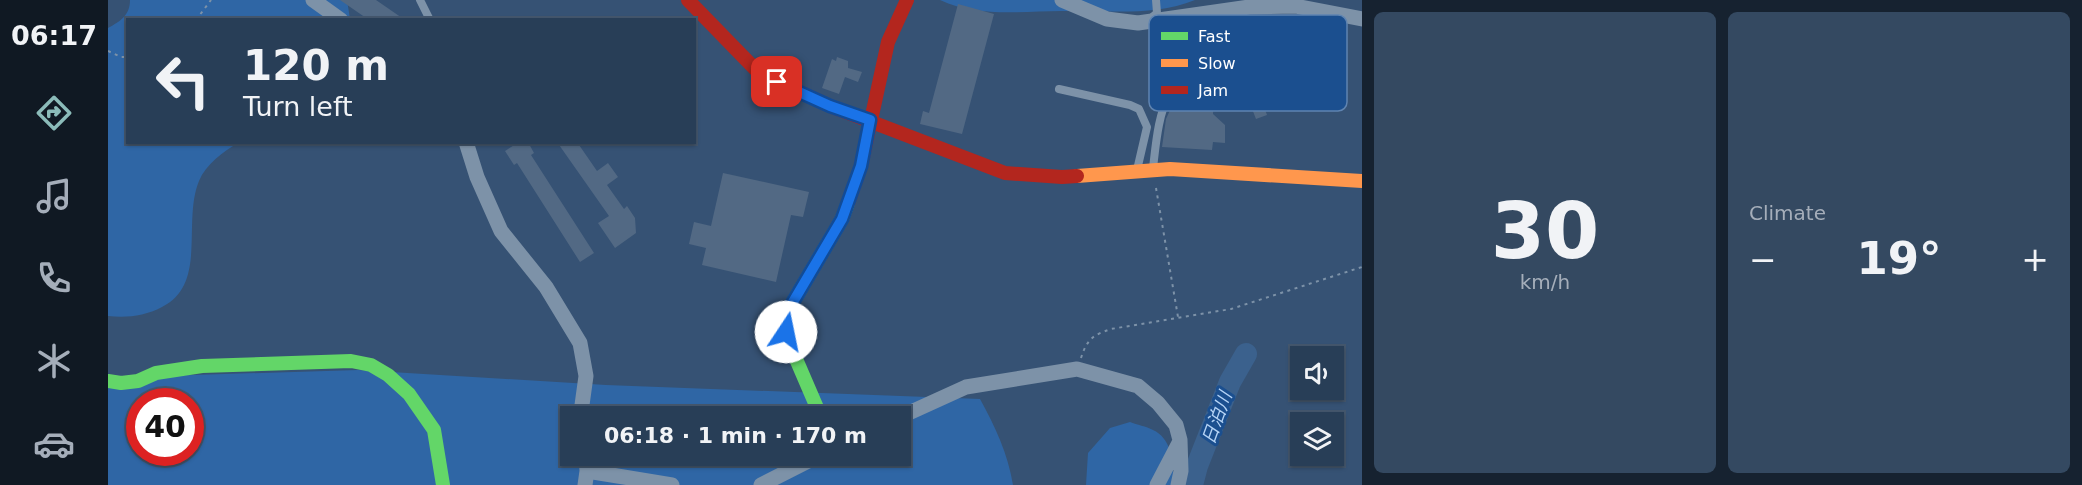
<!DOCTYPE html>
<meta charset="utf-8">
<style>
body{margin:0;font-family:"DejaVu Sans","Noto Sans JP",sans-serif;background:#344961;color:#f1f3f6;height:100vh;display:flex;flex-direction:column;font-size:22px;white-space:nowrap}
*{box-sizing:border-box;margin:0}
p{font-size:20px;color:#a5aeba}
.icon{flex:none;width:33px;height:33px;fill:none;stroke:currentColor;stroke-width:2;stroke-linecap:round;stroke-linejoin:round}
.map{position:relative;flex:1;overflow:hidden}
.drawer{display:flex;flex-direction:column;gap:12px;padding:12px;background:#162230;width:720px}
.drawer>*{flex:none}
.banner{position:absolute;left:18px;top:18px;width:570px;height:126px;border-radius:0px;box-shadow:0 2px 4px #0004,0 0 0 2px #44576d;background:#283e57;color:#f1f3f6;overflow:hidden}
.controls{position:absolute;left:1182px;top:346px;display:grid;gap:12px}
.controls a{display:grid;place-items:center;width:54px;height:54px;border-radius:0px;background:#283e57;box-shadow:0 2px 4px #0004,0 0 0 2px #44576d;font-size:30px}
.speed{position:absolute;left:18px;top:388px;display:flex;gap:12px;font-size:30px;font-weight:700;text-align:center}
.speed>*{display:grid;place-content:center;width:78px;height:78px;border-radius:50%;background:#283e57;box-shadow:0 2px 4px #0004,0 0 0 2px #44576d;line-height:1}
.speed .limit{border:9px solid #d22;background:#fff;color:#111}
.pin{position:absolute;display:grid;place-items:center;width:51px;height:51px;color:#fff;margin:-26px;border-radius:12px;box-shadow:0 3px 9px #0006}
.me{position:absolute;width:66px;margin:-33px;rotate:11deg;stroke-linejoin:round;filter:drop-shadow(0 0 4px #0008)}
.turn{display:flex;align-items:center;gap:21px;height:126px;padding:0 18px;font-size:27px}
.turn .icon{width:78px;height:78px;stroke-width:2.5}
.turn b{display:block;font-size:42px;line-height:51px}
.big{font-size:45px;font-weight:600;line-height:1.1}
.drawer .card{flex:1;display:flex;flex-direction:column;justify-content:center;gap:9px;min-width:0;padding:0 21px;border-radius:9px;background:#344961}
.drawer .dial{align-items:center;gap:0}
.dial b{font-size:78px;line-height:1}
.heat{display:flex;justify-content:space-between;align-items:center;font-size:33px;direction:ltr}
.drawer .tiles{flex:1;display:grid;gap:12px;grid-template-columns:repeat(2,1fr)}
.trip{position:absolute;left:452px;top:406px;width:351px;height:60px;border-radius:0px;background:#283e57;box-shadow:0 2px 4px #0004,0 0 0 2px #44576d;font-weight:600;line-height:60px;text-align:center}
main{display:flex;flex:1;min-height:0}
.dock{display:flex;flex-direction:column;width:108px;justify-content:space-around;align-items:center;background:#101923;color:#a5aeba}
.dock .icon{width:42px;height:42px}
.dock .selected{color:#8bbbb9}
.dock b{font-size:27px;color:#f1f3f6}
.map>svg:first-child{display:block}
.green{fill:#2f66a5;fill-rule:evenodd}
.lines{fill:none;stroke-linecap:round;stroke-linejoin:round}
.river{stroke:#3b618d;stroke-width:22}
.building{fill:#526984}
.path{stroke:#7d92a8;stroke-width:2;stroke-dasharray:3 4.5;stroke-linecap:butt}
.lane{stroke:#7d92a8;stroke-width:8}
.street{stroke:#7d92a8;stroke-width:15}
.fast{stroke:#63d668;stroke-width:14}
.slow{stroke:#ff974d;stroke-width:14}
.jam{stroke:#b3261e;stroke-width:14}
.route-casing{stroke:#114b97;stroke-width:15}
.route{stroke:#1a73e8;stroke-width:10}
.labels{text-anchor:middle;stroke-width:6;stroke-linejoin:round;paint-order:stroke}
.water-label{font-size:18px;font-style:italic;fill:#b5d3f5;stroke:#1b4f8f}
.key{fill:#1b4f8f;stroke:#5f84b1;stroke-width:1.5}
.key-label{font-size:16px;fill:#fff}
</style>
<main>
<nav class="dock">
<b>06:17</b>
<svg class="icon selected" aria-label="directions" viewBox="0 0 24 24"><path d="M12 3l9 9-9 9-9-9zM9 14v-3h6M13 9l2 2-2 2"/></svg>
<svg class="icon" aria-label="music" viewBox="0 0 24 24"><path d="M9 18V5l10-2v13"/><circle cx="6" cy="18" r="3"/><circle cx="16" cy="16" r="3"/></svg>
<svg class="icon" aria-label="phone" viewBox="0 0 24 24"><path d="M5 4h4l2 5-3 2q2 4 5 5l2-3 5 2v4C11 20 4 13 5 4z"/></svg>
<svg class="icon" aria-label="climate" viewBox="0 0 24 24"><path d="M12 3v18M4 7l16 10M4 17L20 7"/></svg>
<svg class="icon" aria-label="car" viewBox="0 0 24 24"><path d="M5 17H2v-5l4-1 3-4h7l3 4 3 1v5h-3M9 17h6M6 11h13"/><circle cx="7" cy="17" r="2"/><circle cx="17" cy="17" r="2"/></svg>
</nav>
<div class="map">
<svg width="1254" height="485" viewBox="0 0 1254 485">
<rect width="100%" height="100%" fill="#365274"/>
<path class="green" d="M 22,0 L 239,0 L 242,19 L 20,20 L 20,142 L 130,143 C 115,152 98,164 91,181 C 74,222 100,284 54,307 C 37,316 19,318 0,316 L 0,28 C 13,21 22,15 22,0 Z
M 832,0 L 1087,0 C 1045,17 998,10 954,11 C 913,11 871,18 832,0 Z
M 250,370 L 498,385 L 872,399 C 887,426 900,454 905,485 L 0,485 L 0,381 L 21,377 ZM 32,402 L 82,402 L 82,453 L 32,453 ZM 462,417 L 792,417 L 792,456 L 462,456 Z
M 1022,422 C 1029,425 1038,426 1045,430 C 1065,439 1066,466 1065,485 L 978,485 L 980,453 L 1002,428 Z"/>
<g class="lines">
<path class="river" d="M 1084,485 L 1089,466 L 1122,382 L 1138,354"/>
</g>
<path class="building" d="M 232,0 L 268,0 L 297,20 L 261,20 Z
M 850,4 L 886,14 L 854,134 L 812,124 L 815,111 L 821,113 Z
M 729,57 L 740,61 L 740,68 L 754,72 L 750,82 L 737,77 L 731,94 L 714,88 L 724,59 L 728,61 Z
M 1145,76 L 1159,115 L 1148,119 L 1133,81 Z
M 1068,97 L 1106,99 L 1105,114 L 1117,125 L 1117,143 L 1105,142 L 1104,150 L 1054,147 L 1058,119 Z
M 411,142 L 420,142 L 426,153 L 423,155 L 486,253 L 472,262 L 409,163 L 406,165 L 397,151 Z
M 449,142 L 469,142 L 489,171 L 500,163 L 510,177 L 499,185 L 516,209 L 519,206 L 527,218 L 528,233 L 507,248 L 490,223 L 501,216 Z
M 615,173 L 701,192 L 695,217 L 683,215 L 668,282 L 594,265 L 598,248 L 581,244 L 586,222 L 603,226 Z"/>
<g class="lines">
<path class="path" d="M 88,20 L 103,0
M 0,51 L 13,57 L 20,57
M 1048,188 L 1070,317
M 973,358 C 979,339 985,335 1003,329 L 1123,309 L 1254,267"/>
<path class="lane" d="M 312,0 L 322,20
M 1042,19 L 1049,13 L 1048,0
M 951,89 L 1022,105 L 1031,109 L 1039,127 L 1029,170
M 1045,168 C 1048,143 1050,115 1062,92 C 1074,69 1119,55 1121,29 C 1122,23 1120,16 1119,10"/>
<path class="street" d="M 205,0 L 233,20
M 954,0 L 999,19 L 1030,23 L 1141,7 L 1187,6 L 1254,19
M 358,142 L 369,177 L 393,231 L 438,287 L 472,343 L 478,376 L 474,405 L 475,417
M 792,417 L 858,387 L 969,369 L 1030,386 L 1050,403 L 1068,425 L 1072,440 L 1073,471 L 1070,485
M 479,471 L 564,485
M 477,485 L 479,471 L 478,456
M 653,485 L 710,456
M 1049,485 L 1071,443"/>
<path class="fast" d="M 0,381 L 13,383 L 30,381 L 48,373 L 94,366 L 243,361 L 263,365 L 280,375 L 301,394 L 326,430 L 335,485
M 713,417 L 682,345 L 675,319 L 734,219 L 740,203"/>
<path class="slow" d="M 969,176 L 1062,169 L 1254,181"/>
<path class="jam" d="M 580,0 L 652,74 L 722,106 L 897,173 L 954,177 L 969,176
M 740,203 L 753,166 L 780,42 L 799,0"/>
</g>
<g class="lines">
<defs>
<path id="route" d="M 669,82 L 722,106 L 762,120 L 753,166 L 734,219 L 675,319 L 678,332"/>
</defs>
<use href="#route" class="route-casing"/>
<use href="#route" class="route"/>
</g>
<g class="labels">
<g class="water-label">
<text transform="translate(1109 418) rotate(-70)" y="6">日泊川</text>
</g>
</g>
<rect x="1041" y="15" width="198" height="96" rx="9" class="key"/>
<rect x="1053" y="32" width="27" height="8" fill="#63d668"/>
<rect x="1053" y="59" width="27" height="8" fill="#ff974d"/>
<rect x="1053" y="86" width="27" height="8" fill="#b3261e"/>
<g class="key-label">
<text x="1090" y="42">Fast</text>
<text x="1090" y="69">Slow</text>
<text x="1090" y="96">Jam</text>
</g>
</svg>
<div class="controls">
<a><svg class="icon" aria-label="sound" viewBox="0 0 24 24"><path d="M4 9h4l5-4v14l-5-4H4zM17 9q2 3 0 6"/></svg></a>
<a><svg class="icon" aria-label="layers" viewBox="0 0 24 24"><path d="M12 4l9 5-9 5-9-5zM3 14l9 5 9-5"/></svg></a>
</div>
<div class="speed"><div class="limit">40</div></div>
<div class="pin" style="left:669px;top:82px;background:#d93025"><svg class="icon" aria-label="arrive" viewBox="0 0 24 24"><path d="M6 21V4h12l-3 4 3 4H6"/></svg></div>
<svg class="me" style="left:678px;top:332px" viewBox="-20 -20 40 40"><circle r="19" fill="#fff"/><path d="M0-13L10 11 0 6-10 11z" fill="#1a73e8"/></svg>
<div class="trip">06:18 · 1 min · 170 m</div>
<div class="banner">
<div class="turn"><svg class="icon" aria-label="left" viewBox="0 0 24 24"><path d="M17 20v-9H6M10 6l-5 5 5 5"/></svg><div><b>120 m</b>Turn left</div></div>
</div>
</div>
<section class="drawer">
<div class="tiles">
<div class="card dial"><b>30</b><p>km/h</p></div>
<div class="card"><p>Climate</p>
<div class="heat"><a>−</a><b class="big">19°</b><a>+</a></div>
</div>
</div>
</section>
</main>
